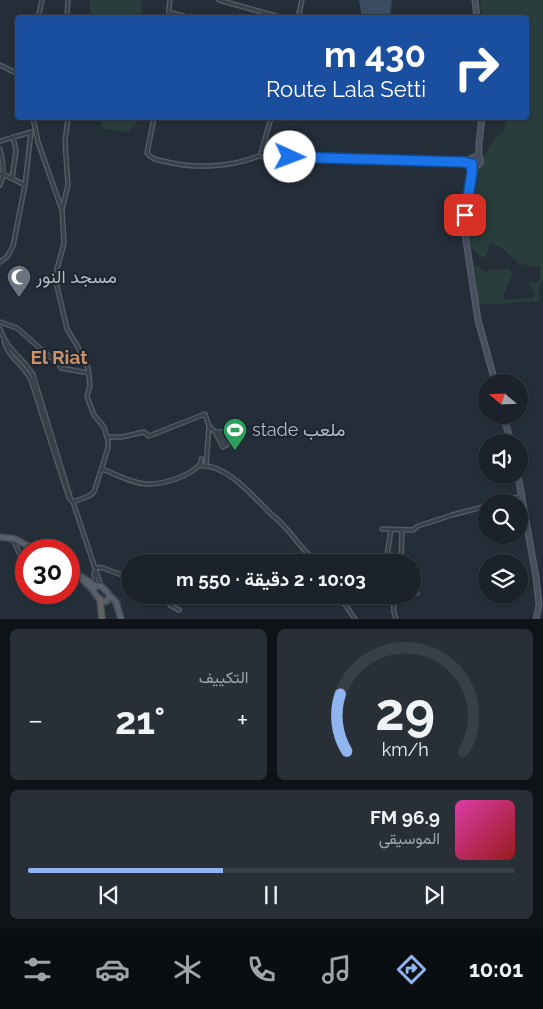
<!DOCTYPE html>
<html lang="ar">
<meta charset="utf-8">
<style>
body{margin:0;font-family:Raleway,Vazirmatn,sans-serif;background:#282f37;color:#f1f3f6;direction:rtl;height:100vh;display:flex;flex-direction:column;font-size:19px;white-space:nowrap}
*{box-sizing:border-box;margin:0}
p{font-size:16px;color:#a0a4a9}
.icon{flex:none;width:28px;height:28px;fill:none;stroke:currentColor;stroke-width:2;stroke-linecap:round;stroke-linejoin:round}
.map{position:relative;height:619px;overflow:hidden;direction:ltr}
.details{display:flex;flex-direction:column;gap:10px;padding:10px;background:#0f1318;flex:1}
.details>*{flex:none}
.banner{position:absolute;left:15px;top:15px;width:514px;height:105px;border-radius:5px;box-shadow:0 1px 4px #0004,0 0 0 1px #393f47;direction:rtl;background:#1a4fa0;color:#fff;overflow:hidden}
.needle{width:32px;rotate:289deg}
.controls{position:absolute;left:478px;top:374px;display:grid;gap:10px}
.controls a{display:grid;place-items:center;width:50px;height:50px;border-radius:50%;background:#1b222b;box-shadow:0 1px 4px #0004,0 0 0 1px #393f47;font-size:25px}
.speed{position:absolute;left:15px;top:539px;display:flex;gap:10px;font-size:25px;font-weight:700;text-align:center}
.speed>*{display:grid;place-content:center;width:65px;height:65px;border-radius:50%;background:#1b222b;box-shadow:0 1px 4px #0004,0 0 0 1px #393f47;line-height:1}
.speed .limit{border:8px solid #d22;background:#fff;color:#111}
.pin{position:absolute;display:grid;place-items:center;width:42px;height:42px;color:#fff;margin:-21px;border-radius:10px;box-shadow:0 2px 8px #0006}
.me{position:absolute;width:55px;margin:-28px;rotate:92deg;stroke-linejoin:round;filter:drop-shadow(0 0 4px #0008)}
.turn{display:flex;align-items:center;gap:18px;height:105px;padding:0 20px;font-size:22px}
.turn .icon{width:65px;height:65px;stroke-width:2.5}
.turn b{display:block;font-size:35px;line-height:42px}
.big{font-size:38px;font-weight:700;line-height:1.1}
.details .tile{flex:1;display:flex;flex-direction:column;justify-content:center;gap:8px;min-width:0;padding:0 18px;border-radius:8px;background:#282f37}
.details .dial{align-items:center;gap:0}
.dial svg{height:130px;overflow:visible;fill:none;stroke:#393f47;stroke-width:7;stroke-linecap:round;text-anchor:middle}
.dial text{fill:#f1f3f6;stroke:none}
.song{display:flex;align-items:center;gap:15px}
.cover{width:60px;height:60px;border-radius:8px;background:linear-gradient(135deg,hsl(320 70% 55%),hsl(0 70% 35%))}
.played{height:5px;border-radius:2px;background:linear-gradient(90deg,#8eb5ef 40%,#393f47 40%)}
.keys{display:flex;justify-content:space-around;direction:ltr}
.heat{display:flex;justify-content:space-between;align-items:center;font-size:28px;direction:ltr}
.details .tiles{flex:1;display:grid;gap:10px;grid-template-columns:1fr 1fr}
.tile:last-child{grid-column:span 2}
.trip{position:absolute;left:121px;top:554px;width:300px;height:50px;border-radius:25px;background:#1b222b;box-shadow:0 1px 4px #0004,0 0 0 1px #393f47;font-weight:700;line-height:50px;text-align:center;direction:rtl}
.dock{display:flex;height:80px;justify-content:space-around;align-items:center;background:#0b0e11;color:#a0a4a9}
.dock .icon{width:35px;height:35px}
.dock .current{color:#8eb5ef}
.dock b{font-size:22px;color:#f1f3f6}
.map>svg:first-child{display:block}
.green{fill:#293d3d}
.water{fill:#3b4b61}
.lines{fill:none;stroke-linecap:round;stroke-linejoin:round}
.minor-casing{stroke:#565e68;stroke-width:5.5}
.secondary-casing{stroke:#565e68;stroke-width:7}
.primary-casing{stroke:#414953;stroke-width:8}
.trunk-casing{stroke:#434b55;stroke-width:8}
.minor{stroke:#38404a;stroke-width:3}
.secondary{stroke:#464f5d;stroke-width:4.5}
.primary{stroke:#565f6a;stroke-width:5}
.trunk{stroke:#626260;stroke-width:5.5}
.route-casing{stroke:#114b97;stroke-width:12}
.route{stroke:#1a73e8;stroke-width:9}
.labels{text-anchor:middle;stroke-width:4;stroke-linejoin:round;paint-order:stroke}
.poi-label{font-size:18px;fill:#b3bbc6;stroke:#1d252f;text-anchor:start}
.neighbourhood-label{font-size:19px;font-weight:bold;fill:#cb9268;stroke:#1d252f}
</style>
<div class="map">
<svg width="543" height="619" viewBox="0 0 543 619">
<rect width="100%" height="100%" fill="#242e39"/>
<path class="green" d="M 89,0 L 142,0 L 141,17 L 91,17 Z
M 480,0 L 543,0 L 543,280 L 539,288 L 540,301 L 537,302 C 521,300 490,308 478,302 L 476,279 L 473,265 L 474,265 L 487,272 C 490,269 504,269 508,269 L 512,273 L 508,285 L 503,296 L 505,300 L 533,298 L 535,293 L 529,286 L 530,282 L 538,282 L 540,277 L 540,267 L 519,264 L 502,248 L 490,242 L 489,243 L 487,254 L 485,257 L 480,257 L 471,247 L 467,229 L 474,183 L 478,169 L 483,161 L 483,156 L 495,139 L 503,132 L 508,118 L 526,118 L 526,18 L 482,17 Z
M 99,118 L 140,118 L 140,119 L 128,132 L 104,129 Z"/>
<path class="water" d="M 359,0 L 392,0 L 390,17 L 362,17 Z"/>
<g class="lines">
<defs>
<path id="minor" d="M 219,0 L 283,18
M 169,12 L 190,18
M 38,18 L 42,0
M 67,18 L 68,0
M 168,18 L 170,0
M 298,18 L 302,0
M 0,65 L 18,74
M 33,118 L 38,142 L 61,207
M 68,118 L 65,142 L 68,185 L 62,209 L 64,243 L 57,269 L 57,286 L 67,329 L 78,347 L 88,368 L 90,386 L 87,396 L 89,402 L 94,415 L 104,427 L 108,441 L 108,448 L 94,492 L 89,496 L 73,502
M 154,118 L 147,153 C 152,160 159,160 167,162 C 197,169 230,167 259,156
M 0,141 L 31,132
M 0,149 C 3,162 5,172 0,185
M 261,153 L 271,118
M 263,153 L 465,160 L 472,158
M 263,157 L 463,162 L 472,164
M 0,174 L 3,174 L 25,185
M 12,178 L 16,151 L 13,137
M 0,262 L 7,257 L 13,246 L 25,185 L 31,132
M 0,322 L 17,328 L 50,357 L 56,360 L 61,368 L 89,373
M 0,329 C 8,352 22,356 33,375 L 71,500
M 4,340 C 6,355 24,365 31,380 L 69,498 L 73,502 L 101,586
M 209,426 L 215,432 L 223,447 L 231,441 L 224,432 L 215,432
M 217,432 L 227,445
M 221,432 L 229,443
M 107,437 L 122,437 L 144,432 L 149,436 L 205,414 L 209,426 L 206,465
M 198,466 C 224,462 250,493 267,510 C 271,515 277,518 281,523 C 294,536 303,551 317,562
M 102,469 C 132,481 144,491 178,478 C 187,475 195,470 201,463 L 201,459
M 498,502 L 522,496
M 382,529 L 413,530 L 418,526 L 452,515 L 486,506
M 13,539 L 26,568
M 386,562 L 391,529
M 401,562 L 402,530
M 94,567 L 103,568 L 130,578
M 94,573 L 96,586
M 412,592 L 417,593
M 163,595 L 170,605 L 179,610
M 336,595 L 342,600 L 355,619
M 393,595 L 394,612 L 396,619
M 375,599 L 393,599"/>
<path id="secondary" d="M 475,0 L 477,18
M471.5 161a4.5 4.5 0 1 1 9 0a4.5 4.5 0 1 1-9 0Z
M 479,158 L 479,143 L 482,118
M 472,164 L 464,227 L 478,320 L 495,382
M 503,415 L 511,442
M 518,475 L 536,577 L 539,605 L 536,619"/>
<path id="primary" d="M 0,537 L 15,539 L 36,550
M 69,569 L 96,586
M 82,579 L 93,590
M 96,586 L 101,586 L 108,593 L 109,597 L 107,601 L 102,602 L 95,594 L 93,590 Z
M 109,595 L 116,602 L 121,619"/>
<path id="trunk" d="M 100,599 L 102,619"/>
</defs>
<use href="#minor" class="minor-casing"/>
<use href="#secondary" class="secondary-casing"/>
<use href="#primary" class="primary-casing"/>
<use href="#trunk" class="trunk-casing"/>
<use href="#minor" class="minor"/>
<use href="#secondary" class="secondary"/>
<use href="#primary" class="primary"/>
<use href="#trunk" class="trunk"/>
</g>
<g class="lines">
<defs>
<path id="route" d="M 290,157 L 463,162 L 472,164 L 472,173 L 465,215"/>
</defs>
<use href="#route" class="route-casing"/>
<use href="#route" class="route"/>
</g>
<defs>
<symbol id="mosque-pin" viewBox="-11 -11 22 30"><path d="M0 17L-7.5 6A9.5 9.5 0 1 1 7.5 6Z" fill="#6b7280" stroke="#1d252f"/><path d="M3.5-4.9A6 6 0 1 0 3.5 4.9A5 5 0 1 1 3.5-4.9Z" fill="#fff"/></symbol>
<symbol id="stadium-pin" viewBox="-11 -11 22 30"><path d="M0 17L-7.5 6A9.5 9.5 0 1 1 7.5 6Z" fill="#2e9e5b" stroke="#1d252f"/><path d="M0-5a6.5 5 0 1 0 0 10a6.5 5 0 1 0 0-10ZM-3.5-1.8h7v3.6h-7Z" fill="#fff"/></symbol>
</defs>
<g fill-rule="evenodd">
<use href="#mosque-pin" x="5" y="263" width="28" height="38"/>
<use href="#stadium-pin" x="221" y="416" width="28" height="38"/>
</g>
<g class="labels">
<g class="poi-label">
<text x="36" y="283">مسجد النور</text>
<text x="252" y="436">stade ملعب</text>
</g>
<g class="neighbourhood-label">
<text x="59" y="364">El Riat</text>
</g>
</g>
</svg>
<div class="controls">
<a><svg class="needle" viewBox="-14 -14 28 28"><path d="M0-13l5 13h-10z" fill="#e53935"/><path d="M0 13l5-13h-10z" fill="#a0a4a9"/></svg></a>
<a><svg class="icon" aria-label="sound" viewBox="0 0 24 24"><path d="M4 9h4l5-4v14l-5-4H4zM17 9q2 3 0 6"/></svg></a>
<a><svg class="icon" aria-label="search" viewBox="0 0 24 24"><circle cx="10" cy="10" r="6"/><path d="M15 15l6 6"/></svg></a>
<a><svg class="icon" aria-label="layers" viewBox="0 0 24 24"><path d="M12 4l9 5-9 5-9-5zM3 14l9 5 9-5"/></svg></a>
</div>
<div class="speed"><div class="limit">30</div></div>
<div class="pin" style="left:465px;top:215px;background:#d93025"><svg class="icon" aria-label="arrive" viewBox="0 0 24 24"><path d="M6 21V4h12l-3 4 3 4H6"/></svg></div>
<svg class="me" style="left:290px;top:157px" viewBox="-20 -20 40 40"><circle r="19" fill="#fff"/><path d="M0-13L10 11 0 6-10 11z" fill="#1a73e8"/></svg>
<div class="trip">10:03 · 2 دقيقة · 550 m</div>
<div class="banner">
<div class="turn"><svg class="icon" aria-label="right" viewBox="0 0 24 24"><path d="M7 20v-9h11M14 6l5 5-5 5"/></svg><div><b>430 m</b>Route Lala Setti</div></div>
</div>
</div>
<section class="details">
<div class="tiles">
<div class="tile dial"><svg viewBox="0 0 100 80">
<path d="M14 69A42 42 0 1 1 86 69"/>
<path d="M14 69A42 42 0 0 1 10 34" stroke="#8eb5ef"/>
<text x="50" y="56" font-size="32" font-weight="700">29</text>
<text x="50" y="72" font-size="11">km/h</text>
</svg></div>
<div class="tile"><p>التكييف</p>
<div class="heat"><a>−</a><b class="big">21°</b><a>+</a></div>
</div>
<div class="tile">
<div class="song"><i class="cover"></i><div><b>96.9 FM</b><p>الموسيقى</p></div></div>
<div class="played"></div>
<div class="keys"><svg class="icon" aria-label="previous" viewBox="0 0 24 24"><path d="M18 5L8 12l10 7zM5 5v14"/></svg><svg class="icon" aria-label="pause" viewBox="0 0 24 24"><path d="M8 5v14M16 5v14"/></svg><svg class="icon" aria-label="next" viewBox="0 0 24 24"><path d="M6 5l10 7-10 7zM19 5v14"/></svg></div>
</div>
</div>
</section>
<nav class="dock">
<b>10:01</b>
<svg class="icon current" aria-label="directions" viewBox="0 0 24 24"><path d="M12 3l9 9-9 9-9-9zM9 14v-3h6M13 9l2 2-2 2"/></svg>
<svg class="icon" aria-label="music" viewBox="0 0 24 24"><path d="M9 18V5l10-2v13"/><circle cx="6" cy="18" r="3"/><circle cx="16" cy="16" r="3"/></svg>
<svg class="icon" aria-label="phone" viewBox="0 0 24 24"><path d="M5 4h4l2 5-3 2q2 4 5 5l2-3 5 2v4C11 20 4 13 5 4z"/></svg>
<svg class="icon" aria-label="climate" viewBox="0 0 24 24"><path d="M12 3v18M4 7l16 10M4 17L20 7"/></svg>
<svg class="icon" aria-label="car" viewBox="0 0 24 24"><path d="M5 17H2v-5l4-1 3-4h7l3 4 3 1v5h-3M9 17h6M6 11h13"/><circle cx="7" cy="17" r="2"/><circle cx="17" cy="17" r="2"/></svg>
<svg class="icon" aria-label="filters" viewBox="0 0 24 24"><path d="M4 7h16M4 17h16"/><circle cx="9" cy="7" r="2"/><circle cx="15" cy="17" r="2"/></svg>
</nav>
